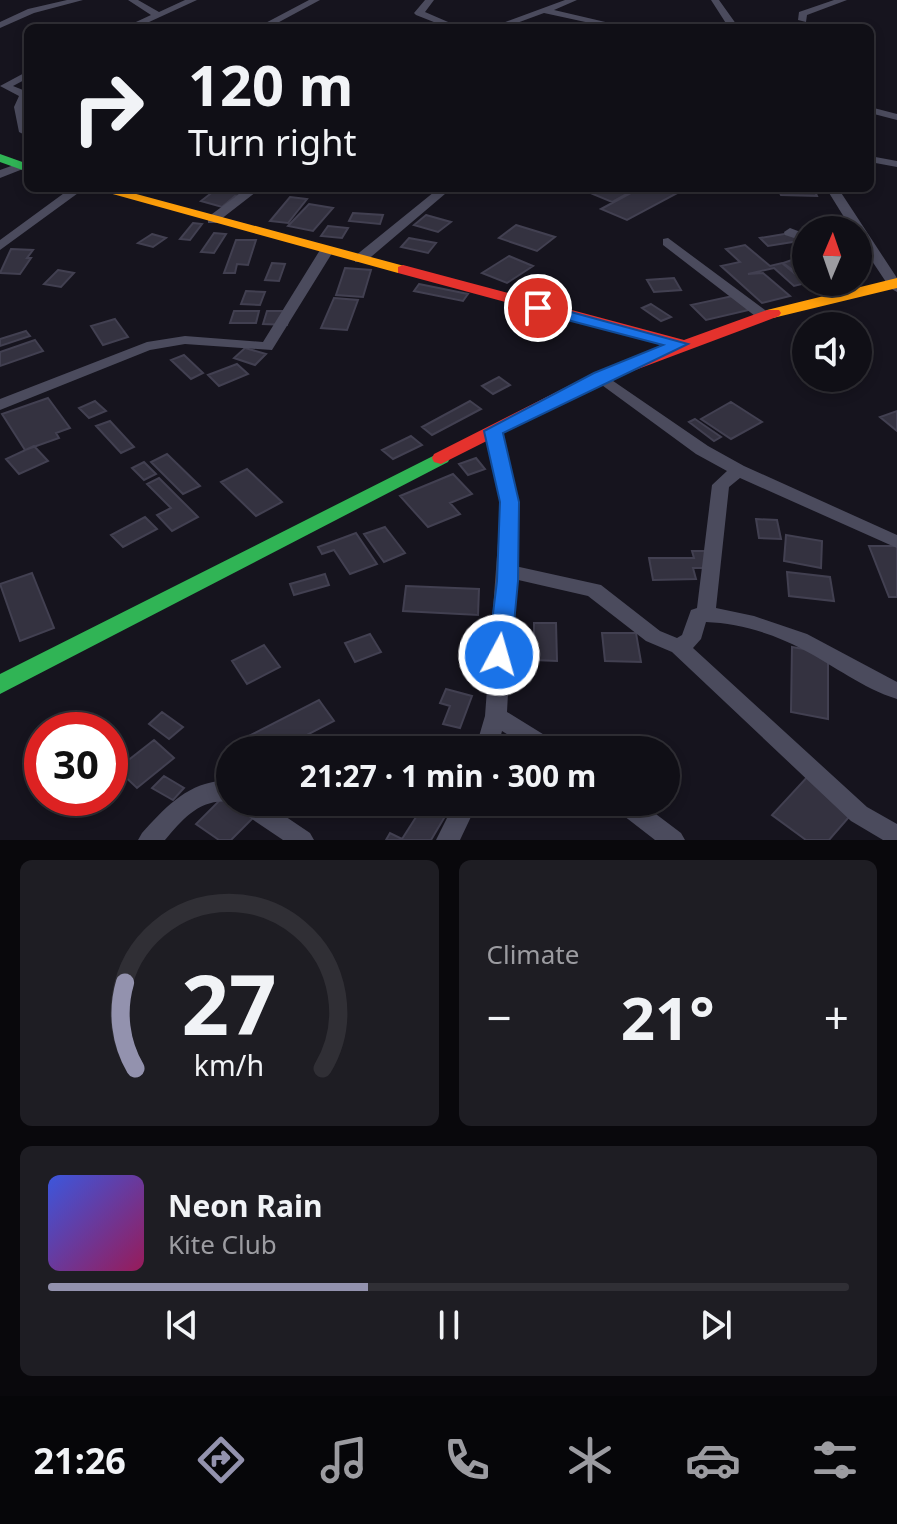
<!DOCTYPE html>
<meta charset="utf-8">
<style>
body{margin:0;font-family:"Noto Sans",sans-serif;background:#1e1d23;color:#f1f3f6;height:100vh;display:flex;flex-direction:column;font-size:30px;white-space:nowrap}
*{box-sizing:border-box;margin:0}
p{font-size:26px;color:#9c9ca1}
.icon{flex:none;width:44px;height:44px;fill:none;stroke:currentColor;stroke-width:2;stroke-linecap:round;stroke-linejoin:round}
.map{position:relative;height:840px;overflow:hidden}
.details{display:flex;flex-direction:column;gap:20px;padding:20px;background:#09080c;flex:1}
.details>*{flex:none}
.hud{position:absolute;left:24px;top:24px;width:850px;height:168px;border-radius:12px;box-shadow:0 4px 12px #0003,0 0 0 2px #302f35;background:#100f16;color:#f1f3f6;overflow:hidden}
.needle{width:52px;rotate:2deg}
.tools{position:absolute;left:792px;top:216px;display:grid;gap:16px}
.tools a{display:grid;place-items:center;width:80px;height:80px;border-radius:50%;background:#100f16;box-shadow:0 4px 12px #0003,0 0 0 2px #302f35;font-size:40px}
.speed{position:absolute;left:24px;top:712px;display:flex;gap:16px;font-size:40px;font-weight:700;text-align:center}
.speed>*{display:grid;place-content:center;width:104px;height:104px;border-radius:50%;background:#100f16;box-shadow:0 4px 12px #0003,0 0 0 2px #302f35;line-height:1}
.speed .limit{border:12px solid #d22;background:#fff;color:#111}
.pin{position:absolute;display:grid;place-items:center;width:68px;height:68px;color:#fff;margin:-34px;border:4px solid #fff;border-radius:50%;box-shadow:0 2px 8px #0007}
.me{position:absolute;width:88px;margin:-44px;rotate:6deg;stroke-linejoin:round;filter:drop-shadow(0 0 6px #0008)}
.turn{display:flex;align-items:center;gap:28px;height:168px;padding:0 32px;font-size:36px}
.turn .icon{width:104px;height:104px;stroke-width:2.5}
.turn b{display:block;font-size:56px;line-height:68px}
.big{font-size:60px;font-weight:700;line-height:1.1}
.details .widget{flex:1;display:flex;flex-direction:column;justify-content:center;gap:12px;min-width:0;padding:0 28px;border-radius:12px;background:#1e1d23}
.details .dial{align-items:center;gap:0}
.dial svg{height:208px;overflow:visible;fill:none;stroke:#302f35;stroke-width:7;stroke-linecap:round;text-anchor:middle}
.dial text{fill:#f1f3f6;stroke:none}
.song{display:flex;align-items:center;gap:24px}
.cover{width:96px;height:96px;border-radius:12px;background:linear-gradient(135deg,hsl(230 70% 55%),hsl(330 70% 35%))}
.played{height:8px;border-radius:4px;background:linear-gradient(90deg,#9392ae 40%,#302f35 40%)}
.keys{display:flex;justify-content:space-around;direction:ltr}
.heat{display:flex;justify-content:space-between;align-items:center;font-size:44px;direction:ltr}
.details .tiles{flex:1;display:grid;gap:20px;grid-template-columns:1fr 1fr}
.widget:last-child{grid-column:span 2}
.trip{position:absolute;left:216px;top:736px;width:464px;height:80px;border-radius:40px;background:#100f16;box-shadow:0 4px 12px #0003,0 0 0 2px #302f35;font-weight:700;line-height:80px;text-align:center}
.menu{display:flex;height:128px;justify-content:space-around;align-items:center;background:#060609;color:#9c9ca1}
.menu .icon{width:56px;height:56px}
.menu .active{color:#9392ae}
.menu b{font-size:36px;color:#f1f3f6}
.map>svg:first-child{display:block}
.building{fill:#343240;stroke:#424051;stroke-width:2}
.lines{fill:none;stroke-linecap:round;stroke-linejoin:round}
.street{fill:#4b4b5d;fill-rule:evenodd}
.fast{fill:#30b455;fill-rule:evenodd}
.slow{fill:#ff9f0a;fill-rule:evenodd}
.jam{fill:#e5322d;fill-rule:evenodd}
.route{fill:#1a73e8;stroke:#114b97;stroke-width:2}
</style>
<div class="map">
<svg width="897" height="840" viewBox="0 0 897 840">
<rect width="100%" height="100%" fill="#16141e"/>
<path class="building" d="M 231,188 L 247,188 L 240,197 L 235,196 L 222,207 L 201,201 L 214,191 L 224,193 Z
M 587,188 L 637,188 L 612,202 L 583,190 Z
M 640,188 L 685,189 L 627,220 L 601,209 Z
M 778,189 L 814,189 L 817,196 L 781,195 Z
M 290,197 L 307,199 L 288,223 L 270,221 Z
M 309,204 L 333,208 L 313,231 L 288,226 Z
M 353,213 L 383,215 L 380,224 L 349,221 Z
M 426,215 L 451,222 L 438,232 L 414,225 Z
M 193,223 L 202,224 L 190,240 L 180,239 Z
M 516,225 L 555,237 L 537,251 L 499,238 Z
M 328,226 L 348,228 L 342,238 L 321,236 Z
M 796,232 L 805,240 L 768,246 L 760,238 Z
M 214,233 L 226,234 L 214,253 L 201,252 Z
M 152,234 L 166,238 L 153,247 L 138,243 Z
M 409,238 L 436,243 L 428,253 L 401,247 Z
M 236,240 L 256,240 L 248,265 L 237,264 L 235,273 L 224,273 Z
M 745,245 L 770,266 L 782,263 L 806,283 L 794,286 L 774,268 L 748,274 L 763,273 L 790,296 L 762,303 L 721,266 L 740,262 L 726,249 Z
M 11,249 L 33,250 L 27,258 L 31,258 L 20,274 L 0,273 Z
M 806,255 L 806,265 L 793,270 L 783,263 Z
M 509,256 L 533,266 L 507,283 L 482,273 Z
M 272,263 L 285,264 L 279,281 L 265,280 Z
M 345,268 L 371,270 L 363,297 L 336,295 Z
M 58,270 L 74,273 L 61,287 L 44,284 Z
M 674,278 L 681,290 L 654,292 L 647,280 Z
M 419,284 L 468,294 L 463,301 L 414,291 Z
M 246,291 L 265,292 L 260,305 L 241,304 Z
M 737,295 L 753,309 L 706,320 L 691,305 Z
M 334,298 L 358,300 L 347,330 L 321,328 Z
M 651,304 L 671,317 L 661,321 L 642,308 Z
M 234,311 L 259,311 L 256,323 L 230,323 Z
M 267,311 L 291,311 L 287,325 L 263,324 Z
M 115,319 L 128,337 L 103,345 L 91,326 Z
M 26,331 L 30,336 L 0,346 L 0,339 Z
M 35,340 L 43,351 L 0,366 L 0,352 Z
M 245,348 L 266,354 L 255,365 L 234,358 Z
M 184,355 L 203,373 L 191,379 L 171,360 Z
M 237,364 L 248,374 L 219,386 L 208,375 Z
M 499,377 L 510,385 L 493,394 L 482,386 Z
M 48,398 L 70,428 L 56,433 L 59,438 L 25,450 L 2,414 Z
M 95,401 L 106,411 L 89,418 L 79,408 Z
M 470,401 L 481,409 L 432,435 L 422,427 Z
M 731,402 L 762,422 L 731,439 L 701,419 Z
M 897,411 L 897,431 L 880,417 Z
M 695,419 L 721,437 L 714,441 L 689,422 Z
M 110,421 L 134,447 L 121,453 L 96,426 Z
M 411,436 L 422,445 L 393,459 L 382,450 Z
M 34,446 L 48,461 L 19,474 L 6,459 Z
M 167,454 L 200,486 L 183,494 L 151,462 Z
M 476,458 L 485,469 L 468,475 L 459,464 Z
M 144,462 L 156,474 L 144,480 L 132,468 Z
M 247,469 L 282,502 L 256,516 L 221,482 Z
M 453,474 L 472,494 L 450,503 L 460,514 L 428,527 L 400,496 Z
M 159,478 L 198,517 L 172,531 L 157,515 L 171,508 L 147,484 Z
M 145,517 L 157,529 L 123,547 L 111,535 Z
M 756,519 L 777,520 L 781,539 L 759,538 Z
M 385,527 L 405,553 L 384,562 L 364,534 Z
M 356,533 L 377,564 L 350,574 L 334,550 L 322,554 L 318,547 Z
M 786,535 L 822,541 L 821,568 L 784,561 Z
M 869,546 L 897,546 L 897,597 L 889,597 Z
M 692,551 L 705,551 L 709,568 L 693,568 L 696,579 L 653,580 L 649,558 L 694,558 Z
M 787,572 L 830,577 L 834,601 L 789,596 Z
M 32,573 L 54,628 L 20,641 L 0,584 Z
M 325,574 L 329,585 L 294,595 L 290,584 Z
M 406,586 L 479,589 L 478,615 L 403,611 Z
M 534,623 L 556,623 L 557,661 L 534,660 Z
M 602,633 L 636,633 L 641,662 L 605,661 Z
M 370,634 L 381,652 L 355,662 L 345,643 Z
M 264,645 L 280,667 L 247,684 L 232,661 Z
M 792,647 L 828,653 L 828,719 L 791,712 Z
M 446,689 L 472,696 L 460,728 L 443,724 L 450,706 L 440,703 Z
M 319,700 L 334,721 L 278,750 L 247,750 L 241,740 Z
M 162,712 L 183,727 L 169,739 L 149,724 Z
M 450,737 L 470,744 L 467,750 L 444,750 Z
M 154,740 L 174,758 L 137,788 L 117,769 Z
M 809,775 L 856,809 L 829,840 L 806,840 L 772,815 Z
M 164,776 L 184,788 L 173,800 L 152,788 Z
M 224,796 L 254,817 L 231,840 L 219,840 L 196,824 Z
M 425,803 L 447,813 L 431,840 L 386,840 L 390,833 L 402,839 Z"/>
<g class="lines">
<path class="street" d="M 67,0 L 83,0 L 34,13 L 0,28 L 0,22 L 28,9 Z
M 128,0 L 138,0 L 159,12 L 185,0 L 197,0 L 136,28 L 123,28 L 151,15 Z
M 309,0 L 320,0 L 268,28 L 256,28 Z
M 425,0 L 434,0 L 425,12 L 462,28 L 449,28 L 416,15 L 414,13 Z
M 565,0 L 577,0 L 554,10 L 631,28 L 613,28 L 544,13 L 503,28 L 489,28 Z
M 711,0 L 719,0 L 739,28 L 729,28 Z
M 834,0 L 847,0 L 807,15 L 806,22 L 798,20 L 799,12 Z
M 28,71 L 28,78 L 13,86 L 28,92 L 24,107 L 28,135 L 25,135 L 19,132 L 14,107 L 19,96 L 0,86 Z
M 870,107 L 897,114 L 897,120 L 870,113 Z
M 870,156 L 897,161 L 897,167 L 870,162 Z
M 28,160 L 28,167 L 0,178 L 0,170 Z
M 71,188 L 85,188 L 0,250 L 0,240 Z
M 247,188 L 261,188 L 216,223 L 208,223 L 208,217 Z
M 439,188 L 452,188 L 365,262 L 355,262 L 355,256 Z
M 826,188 L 838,188 L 897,278 L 897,292 L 890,288 L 858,240 L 858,230 L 852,230 Z
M 790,228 L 806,234 L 806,242 L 785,235 L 784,232 Z
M 668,238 L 769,313 L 771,316 L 769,319 L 759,319 L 663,245 L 663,239 Z
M 327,246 L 334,250 L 272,350 L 185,344 L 150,350 L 0,410 L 0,399 L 147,342 L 185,336 L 263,342 L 320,250 Z
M 600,372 L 708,446 L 744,466 L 897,535 L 897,548 L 740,478 L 729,487 L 716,608 L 754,616 L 807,634 L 897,682 L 897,699 C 862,688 835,666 802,649 C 774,634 738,623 706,622 L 701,639 L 693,648 L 867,807 L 897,824 L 897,840 L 883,840 L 851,821 L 672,652 L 646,641 L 588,596 L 514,579 L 507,712 L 559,744 L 562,750 L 533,750 L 502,731 L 497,750 L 475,750 L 485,716 L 501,502 L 486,431 L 488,427 L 494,426 L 502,431 L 519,502 L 515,566 L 601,585 L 660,631 L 677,638 L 682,635 L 691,610 L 697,608 L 712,485 L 727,471 L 696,454 L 595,380 L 592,377 L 595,374 Z
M 218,781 L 230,782 L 230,802 C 200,798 183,819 165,840 L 138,840 L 142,833 C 164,809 184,786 218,781 Z
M 234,802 L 264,802 L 310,833 L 314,840 L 283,840 L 237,809 Z
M 455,802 L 478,802 L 460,840 L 436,840 Z
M 612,802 L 640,802 L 681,833 L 685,840 L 655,840 L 615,809 Z"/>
<path class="fast" d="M 0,154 L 28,164 L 28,172 L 0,162 Z
M 441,452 L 448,454 L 450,458 L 448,462 L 0,694 L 0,674 Z"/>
<path class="slow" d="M 91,188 L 114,188 L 408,267 L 411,270 L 408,273 L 398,273 Z
M 897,278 L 897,288 L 773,318 L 765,313 L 767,310 Z"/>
<path class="jam" d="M 403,265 L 684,340 L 767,310 L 779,310 L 781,313 L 779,316 L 606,381 L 441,464 L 434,462 L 432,458 L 434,454 L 594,373 L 668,346 L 398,273 L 398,267 Z"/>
</g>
<path class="route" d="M 538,303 L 688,344 L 503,433 L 519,502 L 518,581 L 511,655 L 507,661 L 491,661 L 488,655 L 497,581 L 500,502 L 484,431 L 594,373 L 663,345 L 533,311 L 530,308 Z"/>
</svg>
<div class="tools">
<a><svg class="needle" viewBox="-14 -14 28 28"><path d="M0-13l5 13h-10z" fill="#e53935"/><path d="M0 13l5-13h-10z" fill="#9c9ca1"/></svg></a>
<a><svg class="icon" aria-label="sound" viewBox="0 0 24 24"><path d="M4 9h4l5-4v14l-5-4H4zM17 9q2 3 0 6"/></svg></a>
</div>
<div class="speed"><div class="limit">30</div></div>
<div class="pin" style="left:538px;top:308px;background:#d93025"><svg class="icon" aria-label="arrive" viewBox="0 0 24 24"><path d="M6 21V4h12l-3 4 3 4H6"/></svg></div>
<svg class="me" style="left:499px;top:655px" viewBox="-20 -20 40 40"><circle r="17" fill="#1a73e8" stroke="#fff" stroke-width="3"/><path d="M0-11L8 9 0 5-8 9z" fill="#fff"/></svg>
<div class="trip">21:27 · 1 min · 300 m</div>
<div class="hud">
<div class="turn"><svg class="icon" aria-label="right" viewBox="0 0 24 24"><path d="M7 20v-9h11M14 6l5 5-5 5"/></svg><div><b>120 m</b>Turn right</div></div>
</div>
</div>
<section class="details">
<div class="tiles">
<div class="widget dial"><svg viewBox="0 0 100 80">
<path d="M14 69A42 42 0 1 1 86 69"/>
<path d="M14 69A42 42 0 0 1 10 36" stroke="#9392ae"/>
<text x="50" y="56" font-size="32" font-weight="700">27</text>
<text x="50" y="72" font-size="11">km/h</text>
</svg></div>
<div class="widget"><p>Climate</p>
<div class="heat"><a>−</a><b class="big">21°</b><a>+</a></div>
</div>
<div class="widget">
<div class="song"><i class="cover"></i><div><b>Neon Rain</b><p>Kite Club</p></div></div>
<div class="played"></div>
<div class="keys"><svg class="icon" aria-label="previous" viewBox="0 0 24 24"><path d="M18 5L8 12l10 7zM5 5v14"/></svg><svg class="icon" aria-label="pause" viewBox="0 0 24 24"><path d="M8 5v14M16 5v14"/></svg><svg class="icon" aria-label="next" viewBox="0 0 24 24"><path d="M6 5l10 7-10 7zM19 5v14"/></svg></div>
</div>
</div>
</section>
<nav class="menu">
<b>21:26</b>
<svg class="icon active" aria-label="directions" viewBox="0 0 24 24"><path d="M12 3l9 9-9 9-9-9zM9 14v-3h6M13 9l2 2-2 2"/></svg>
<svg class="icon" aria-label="music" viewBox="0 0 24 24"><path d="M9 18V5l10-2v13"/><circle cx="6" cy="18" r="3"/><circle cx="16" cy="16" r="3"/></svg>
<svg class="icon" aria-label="phone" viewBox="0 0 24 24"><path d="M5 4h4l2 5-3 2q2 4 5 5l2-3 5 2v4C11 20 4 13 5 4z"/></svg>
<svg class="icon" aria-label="climate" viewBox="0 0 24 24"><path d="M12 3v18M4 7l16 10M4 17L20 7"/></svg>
<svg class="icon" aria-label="car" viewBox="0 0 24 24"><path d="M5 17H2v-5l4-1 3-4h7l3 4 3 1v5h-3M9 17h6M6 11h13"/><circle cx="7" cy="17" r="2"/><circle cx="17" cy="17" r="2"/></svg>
<svg class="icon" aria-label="filters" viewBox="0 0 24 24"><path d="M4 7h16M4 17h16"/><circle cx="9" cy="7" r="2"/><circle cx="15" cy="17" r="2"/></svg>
</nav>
